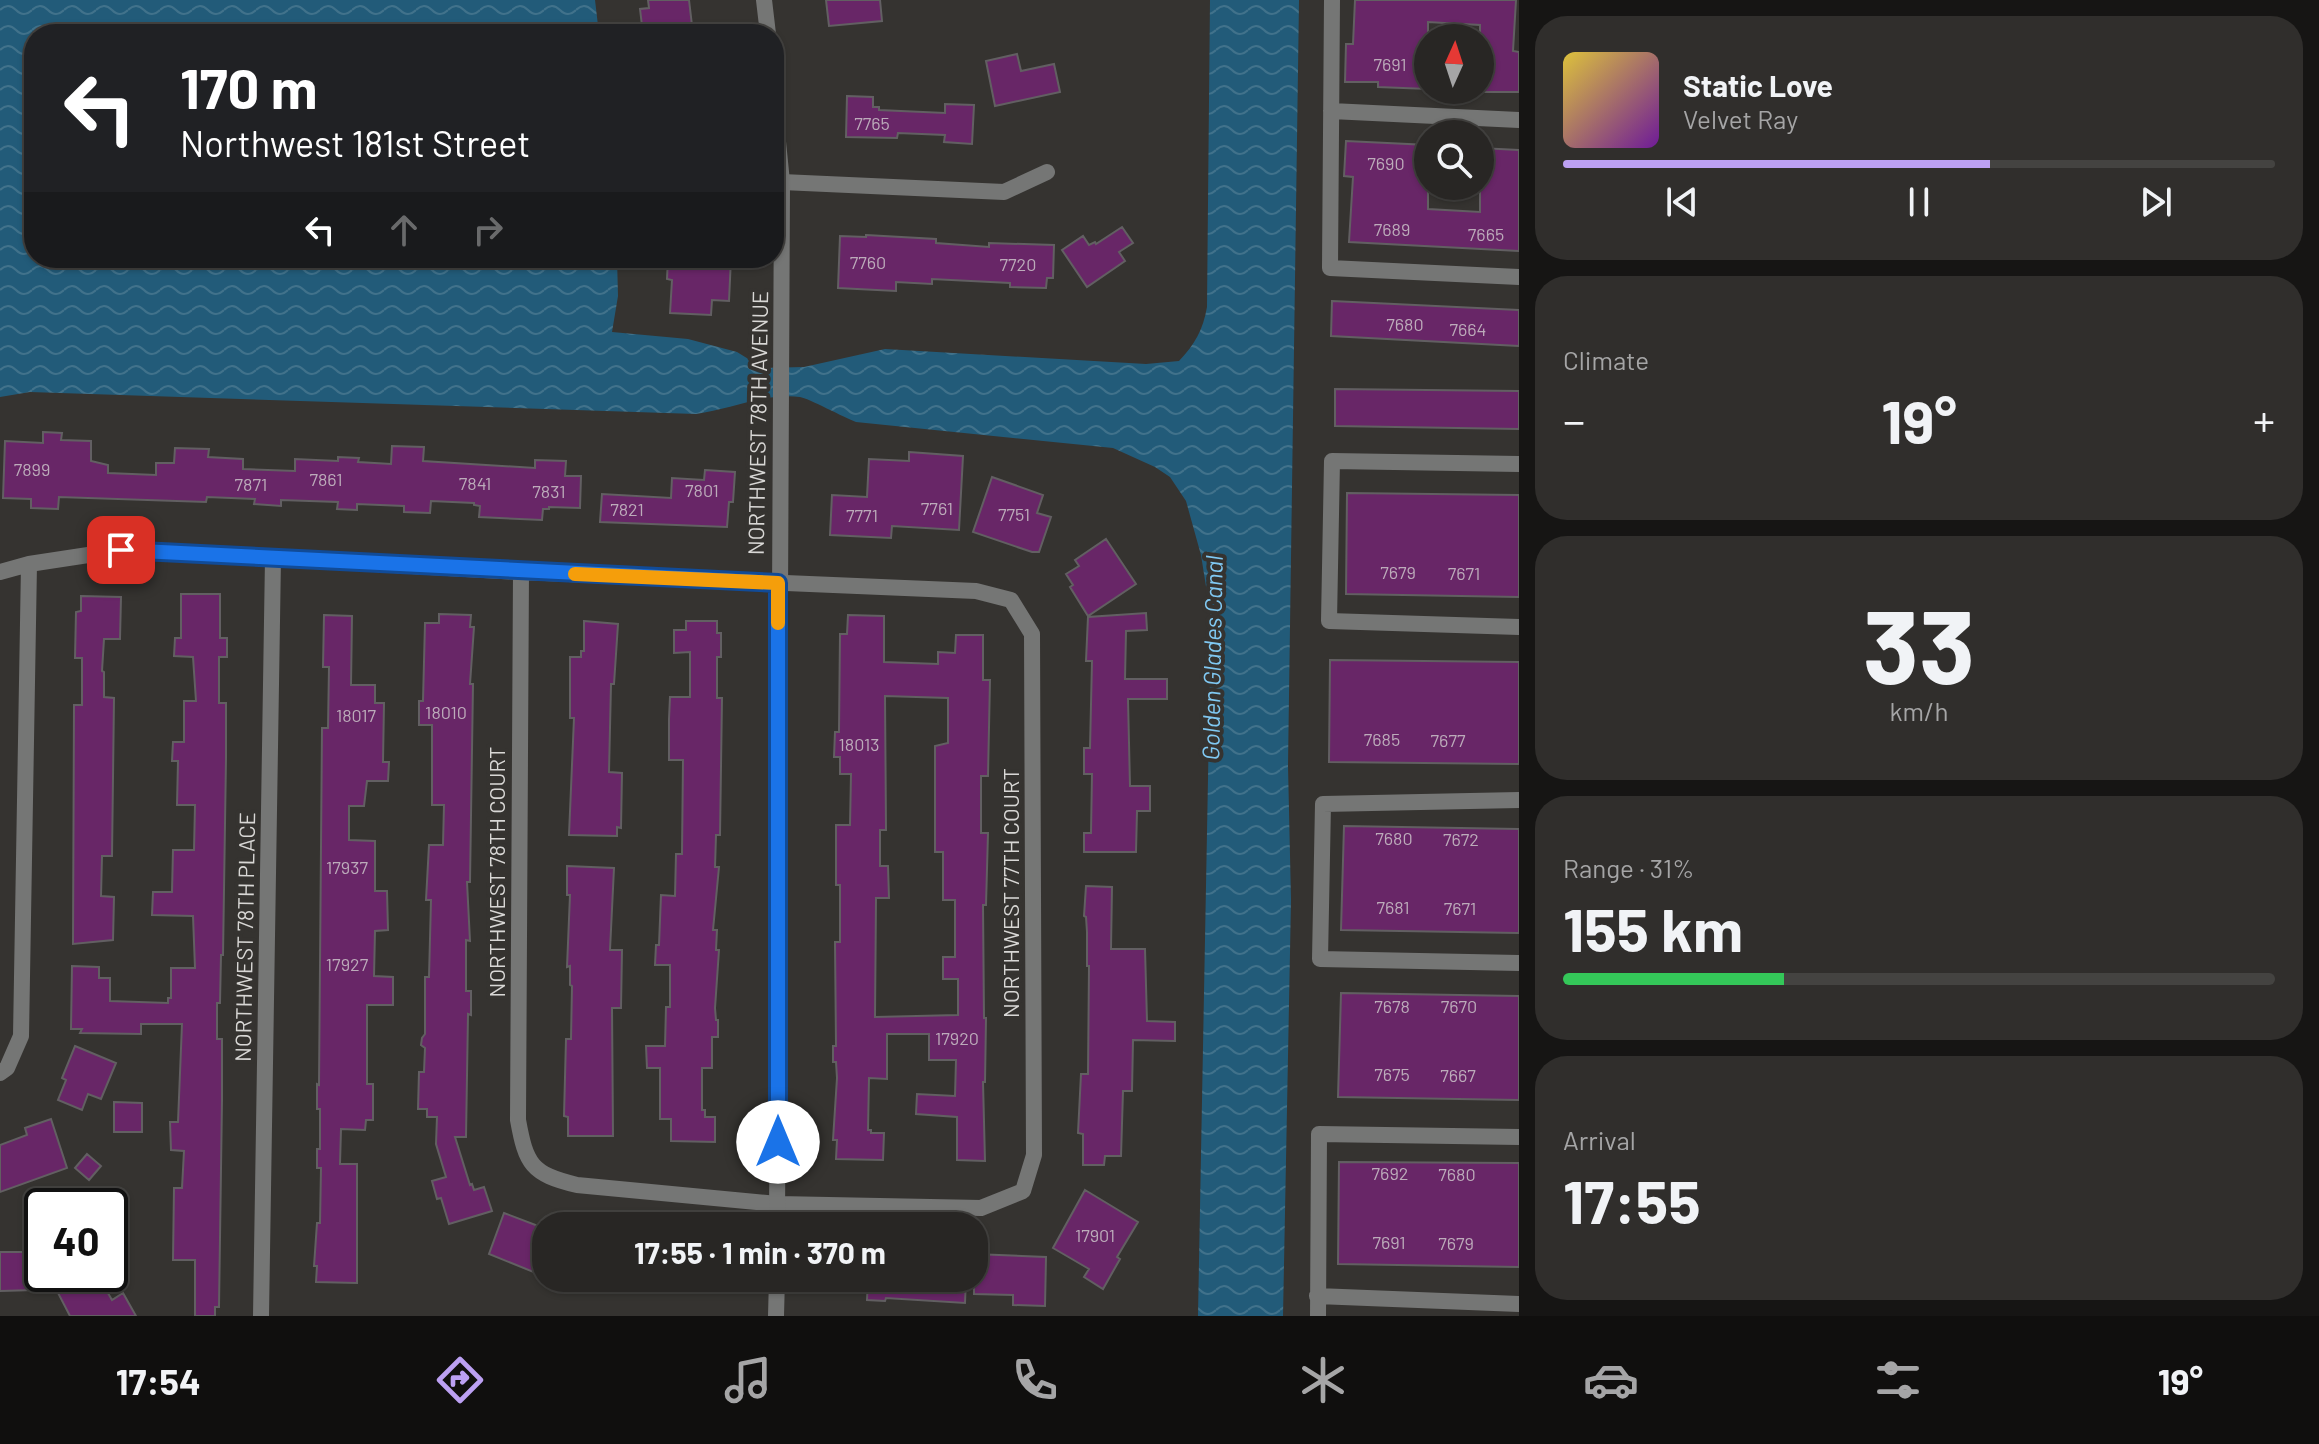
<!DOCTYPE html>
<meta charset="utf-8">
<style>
body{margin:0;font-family:Barlow,sans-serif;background:#302e2c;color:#f1f3f6;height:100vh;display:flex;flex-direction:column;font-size:30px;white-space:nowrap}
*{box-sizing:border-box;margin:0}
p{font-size:26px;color:#a5a5a6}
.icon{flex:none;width:44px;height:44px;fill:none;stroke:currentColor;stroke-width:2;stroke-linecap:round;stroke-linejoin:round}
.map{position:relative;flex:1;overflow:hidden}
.side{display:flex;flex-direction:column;gap:16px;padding:16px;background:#161514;width:800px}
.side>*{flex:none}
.hud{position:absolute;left:24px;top:24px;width:760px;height:244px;border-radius:32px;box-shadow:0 2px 6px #0004,0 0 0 2px #444341;background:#202124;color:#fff;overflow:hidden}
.needle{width:52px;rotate:3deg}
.fabs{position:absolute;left:1414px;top:24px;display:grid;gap:16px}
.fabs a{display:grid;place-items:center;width:80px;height:80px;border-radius:50%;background:#282624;box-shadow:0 2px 6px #0004,0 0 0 2px #444341;font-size:40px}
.speed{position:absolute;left:24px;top:1188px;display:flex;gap:16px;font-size:40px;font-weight:700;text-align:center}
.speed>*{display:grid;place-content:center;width:104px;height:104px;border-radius:50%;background:#282624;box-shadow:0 2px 6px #0004,0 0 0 2px #444341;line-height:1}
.speed .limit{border:4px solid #111;border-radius:12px;background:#fff;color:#111}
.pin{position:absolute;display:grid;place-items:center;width:68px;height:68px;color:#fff;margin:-34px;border-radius:16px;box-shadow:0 4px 12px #0006}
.me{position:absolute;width:88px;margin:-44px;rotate:0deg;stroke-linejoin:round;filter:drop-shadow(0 0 6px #0008)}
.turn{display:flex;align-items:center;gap:28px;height:168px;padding:0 24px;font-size:36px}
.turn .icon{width:104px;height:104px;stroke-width:2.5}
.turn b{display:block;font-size:56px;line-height:68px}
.lanes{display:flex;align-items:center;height:76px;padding:0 24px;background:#0003;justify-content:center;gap:40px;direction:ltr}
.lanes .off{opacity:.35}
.big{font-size:60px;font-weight:700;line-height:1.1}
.side .widget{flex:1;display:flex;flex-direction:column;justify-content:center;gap:12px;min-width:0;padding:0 28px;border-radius:32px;background:#302e2c}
.side .dial{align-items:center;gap:0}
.dial b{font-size:104px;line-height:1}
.song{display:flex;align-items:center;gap:24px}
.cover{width:96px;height:96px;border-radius:12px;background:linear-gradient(135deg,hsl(50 70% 55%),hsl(280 70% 35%))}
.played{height:8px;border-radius:4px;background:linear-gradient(90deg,#bca0f2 60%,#444341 60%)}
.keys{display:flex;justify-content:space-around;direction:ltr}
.heat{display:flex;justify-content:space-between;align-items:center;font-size:44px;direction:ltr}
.charge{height:12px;border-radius:6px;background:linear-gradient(90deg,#34c759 31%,#444341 0)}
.trip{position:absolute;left:532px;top:1212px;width:456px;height:80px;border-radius:32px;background:#282624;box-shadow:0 2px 6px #0004,0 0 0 2px #444341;font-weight:700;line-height:80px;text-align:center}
.menu{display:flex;height:128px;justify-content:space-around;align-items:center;background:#100f0e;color:#a5a5a6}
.menu .icon{width:56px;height:56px}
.menu .active{color:#bca0f2}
.menu b{font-size:36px;color:#f1f3f6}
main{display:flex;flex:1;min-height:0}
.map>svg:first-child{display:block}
.water{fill:url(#water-waves)}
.building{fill:#682667;stroke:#625f62;stroke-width:2;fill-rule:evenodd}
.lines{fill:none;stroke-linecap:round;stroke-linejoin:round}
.minor{stroke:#757675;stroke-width:16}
.tertiary{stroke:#757675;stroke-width:16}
.route-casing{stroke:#114b97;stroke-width:20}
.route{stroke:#1a73e8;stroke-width:14}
.slow{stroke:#f59e0b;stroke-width:14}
.labels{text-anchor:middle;stroke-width:8;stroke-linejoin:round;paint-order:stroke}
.number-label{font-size:18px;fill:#bcabba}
.street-label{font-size:22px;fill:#d8d7d5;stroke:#353330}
.water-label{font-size:24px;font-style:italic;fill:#80c9f3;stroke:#353330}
</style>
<main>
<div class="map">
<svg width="1519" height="1316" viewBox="0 0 1519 1316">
<defs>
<pattern id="water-waves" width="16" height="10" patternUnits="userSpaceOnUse" patternTransform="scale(2)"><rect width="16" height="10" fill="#225b79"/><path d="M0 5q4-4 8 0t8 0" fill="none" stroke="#41728b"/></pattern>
</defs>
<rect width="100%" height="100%" fill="#353330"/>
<path class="water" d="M 0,0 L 595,0 L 599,34 L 34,34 L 34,258 L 617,258 L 618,296 L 612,332 L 688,339 L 737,352 L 763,368 L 804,367 L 885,349 L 1146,364 L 1179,361 C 1195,344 1203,330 1207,307 L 1210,0 L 1299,0 L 1288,766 L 1291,900 L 1283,1316 L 1198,1316 L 1211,618 L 1201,555 L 1186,501 L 1170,477 L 1155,467 L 1113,448 L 856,422 C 845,418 808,398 800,397 C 765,393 731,409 696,414 L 30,392 L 0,397 Z"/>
<path class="building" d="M 648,0 L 689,0 L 693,34 L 643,34 L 640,9 L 649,8 Z
M 826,0 L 880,0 L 882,21 L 829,26 Z
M 1355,0 L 1516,0 L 1513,51 L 1519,52 L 1519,92 L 1480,92 L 1480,25 L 1428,22 L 1428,89 L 1378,87 L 1378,82 L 1345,82 L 1346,44 L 1353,44 Z
M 1017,54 L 1021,71 L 1054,64 L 1060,92 L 995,106 L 986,61 Z
M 847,96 L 873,97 L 873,107 L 879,107 L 879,110 L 945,113 L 945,104 L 974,105 L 972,144 L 944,142 L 945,135 L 898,133 L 897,138 L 846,137 Z
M 1346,141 L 1428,145 L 1428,209 L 1480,212 L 1480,148 L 1519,150 L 1519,251 L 1349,242 L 1353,177 L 1344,176 Z
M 1122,227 L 1133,243 L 1119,252 L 1125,261 L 1087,287 L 1062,250 L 1083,236 L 1089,245 L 1095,242 L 1096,244 Z
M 866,235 L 936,239 L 936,243 L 989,247 L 989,243 L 1054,245 L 1053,278 L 1047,278 L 1046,288 L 1010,287 L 1010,283 L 932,279 L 932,284 L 896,282 L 896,291 L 838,288 L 840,236 L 866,237 Z
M 668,258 L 731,258 L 729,301 L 712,300 L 711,315 L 670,313 L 672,280 L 667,279 Z
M 1332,301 L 1519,310 L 1519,346 L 1331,336 Z
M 1335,389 L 1519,391 L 1519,429 L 1335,426 Z
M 43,432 L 62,433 L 61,440 L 91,441 L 91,461 L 108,465 L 108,473 L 156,475 L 156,463 L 174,463 L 175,448 L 209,449 L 208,457 L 243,459 L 243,469 L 295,471 L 295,459 L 338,461 L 338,457 L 359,458 L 358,462 L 391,464 L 392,446 L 424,447 L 423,461 L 535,468 L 535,460 L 566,461 L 565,476 L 581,476 L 580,508 L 549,507 L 549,509 L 543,509 L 542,520 L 479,517 L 480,506 L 474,505 L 474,503 L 431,501 L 430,513 L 404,512 L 404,506 L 357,504 L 357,510 L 337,509 L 338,502 L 281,500 L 281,506 L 254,504 L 255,499 L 207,497 L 206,502 L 59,497 L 58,509 L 31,508 L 31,499 L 3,498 L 5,441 L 43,443 Z
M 909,452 L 963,456 L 959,530 L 892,526 L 891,538 L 830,535 L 832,495 L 867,497 L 869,459 L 909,461 Z
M 705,470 L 735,472 L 733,502 L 729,502 L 727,527 L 600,522 L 602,494 L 671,498 L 672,478 L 704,480 Z
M 992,477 L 1043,495 L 1037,513 L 1051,517 L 1039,552 L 1032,552 L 973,532 Z
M 1347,493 L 1519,495 L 1519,597 L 1346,594 Z
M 1106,539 L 1136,584 L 1088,616 L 1070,587 L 1073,585 L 1066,574 L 1079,566 L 1075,560 Z
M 181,594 L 220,594 L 220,638 L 227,638 L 227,657 L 219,657 L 219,703 L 226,703 L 226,758 L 223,955 L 221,955 L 220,1003 L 217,1003 L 217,1039 L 222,1039 L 222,1100 L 219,1307 L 215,1307 L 215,1316 L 195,1316 L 195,1260 L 173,1260 L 174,1188 L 182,1188 L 184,1151 L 171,1150 L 170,1122 L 178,1122 L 182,1024 L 141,1024 L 141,1034 L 80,1033 L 82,1029 L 71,1029 L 72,966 L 99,967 L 99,978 L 110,978 L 110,1001 L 168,1003 L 168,998 L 171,998 L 171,968 L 195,968 L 193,916 L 152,915 L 153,892 L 172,892 L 173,850 L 194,850 L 195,805 L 177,805 L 178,761 L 172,761 L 173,742 L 184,742 L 184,701 L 196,701 L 193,657 L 174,656 L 175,638 L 181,638 Z
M 81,596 L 121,597 L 120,639 L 104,639 L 102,671 L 104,672 L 104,697 L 114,698 L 112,856 L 102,856 L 101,896 L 114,897 L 113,940 L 73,944 L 74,705 L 82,705 L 82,658 L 75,658 L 76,612 L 81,611 Z
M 1146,613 L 1147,630 L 1126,631 L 1125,679 L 1167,679 L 1167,699 L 1128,699 L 1130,786 L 1150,786 L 1150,811 L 1137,811 L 1136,852 L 1084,852 L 1084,833 L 1091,833 L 1092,774 L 1084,774 L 1084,748 L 1090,748 L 1092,661 L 1086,661 L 1088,617 Z
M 439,614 L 471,615 L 470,627 L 474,627 L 470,684 L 473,684 L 470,882 L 467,882 L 470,941 L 466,940 L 466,991 L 471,991 L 471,1015 L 468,1014 L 466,1137 L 455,1137 L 470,1185 L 472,1184 L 474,1190 L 484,1187 L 492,1211 L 449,1224 L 441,1198 L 437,1199 L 432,1181 L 446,1177 L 436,1144 L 437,1117 L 427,1117 L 427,1109 L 418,1109 L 419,1072 L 424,1072 L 425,1048 L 421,1045 L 422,1038 L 425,1034 L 425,977 L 429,977 L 431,900 L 426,900 L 429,845 L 443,845 L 444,805 L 432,805 L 432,725 L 419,725 L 419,701 L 423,701 L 425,623 L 439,623 Z
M 324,615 L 352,616 L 351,685 L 375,685 L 375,703 L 384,703 L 383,762 L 389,762 L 388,781 L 367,781 L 364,806 L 349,806 L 349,840 L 375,841 L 375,891 L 387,891 L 388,930 L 375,931 L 374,976 L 393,977 L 393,1005 L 367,1005 L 367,1084 L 373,1084 L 373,1120 L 366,1120 L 365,1130 L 341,1129 L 340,1164 L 357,1164 L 357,1283 L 316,1282 L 317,1266 L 314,1266 L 317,1223 L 320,1223 L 321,1168 L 317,1168 L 317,1149 L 320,1149 L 320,1109 L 317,1109 L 317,1084 L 319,1085 L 322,728 L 328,728 L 329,667 L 323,667 Z
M 848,615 L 884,616 L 884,662 L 938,664 L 938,652 L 955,653 L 956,635 L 983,635 L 983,680 L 990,680 L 988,776 L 981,776 L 981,833 L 988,833 L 986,905 L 983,905 L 984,1018 L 986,1018 L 985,1082 L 983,1082 L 985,1161 L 957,1160 L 957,1117 L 916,1114 L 917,1094 L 955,1096 L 956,1060 L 929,1060 L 929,1034 L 887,1034 L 887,1079 L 869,1078 L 868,1130 L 871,1130 L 871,1133 L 884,1133 L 883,1160 L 836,1159 L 837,1140 L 833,1140 L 837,1078 L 836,1062 L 833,1062 L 833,1046 L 836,1046 L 835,942 L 840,942 L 840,885 L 836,885 L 836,825 L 850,825 L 851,774 L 840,774 L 840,757 L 834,757 L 835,732 L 839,732 L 840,634 L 847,634 ZM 885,696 L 948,698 L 948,743 L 935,746 L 935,852 L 943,852 L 943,900 L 955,900 L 955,957 L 943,957 L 943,979 L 958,979 L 958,1015 L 875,1017 L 876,898 L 889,898 L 888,866 L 880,866 L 880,830 L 886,830 Z
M 584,621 L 618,624 L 614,684 L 611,684 L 609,772 L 622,773 L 621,828 L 617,827 L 617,836 L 569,835 L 574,718 L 570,718 L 570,657 L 581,657 L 581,651 L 584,651 Z
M 686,621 L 717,621 L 717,633 L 721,633 L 721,657 L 717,657 L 717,698 L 722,698 L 720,835 L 716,835 L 715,867 L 719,867 L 713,930 L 717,930 L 716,950 L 719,950 L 715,1008 L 716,1020 L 718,1020 L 718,1037 L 712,1037 L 712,1068 L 702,1068 L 702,1110 L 705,1110 L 705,1117 L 715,1117 L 715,1142 L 671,1141 L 671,1119 L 660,1119 L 660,1068 L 647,1068 L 646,1046 L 665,1046 L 666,1007 L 670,1007 L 670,965 L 655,965 L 656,945 L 659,945 L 661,895 L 675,896 L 676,854 L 682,854 L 683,760 L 669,760 L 669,719 L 670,697 L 690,697 L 690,652 L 674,653 L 674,630 L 686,630 Z
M 1330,660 L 1519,662 L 1519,764 L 1329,762 Z
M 1344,826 L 1519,829 L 1519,933 L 1341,930 Z
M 567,866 L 614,868 L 610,950 L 622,950 L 621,1008 L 612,1008 L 613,1136 L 568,1136 L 568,1117 L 564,1116 L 566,1039 L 571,1039 L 572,986 L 570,985 L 570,966 L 567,967 L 570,895 L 567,895 Z
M 1086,886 L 1112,887 L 1111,949 L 1145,949 L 1147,1021 L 1175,1022 L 1175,1041 L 1133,1040 L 1132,1091 L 1123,1091 L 1121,1156 L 1105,1156 L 1104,1165 L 1083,1165 L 1083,1134 L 1078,1133 L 1081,1074 L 1088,1074 L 1089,966 L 1087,966 L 1087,932 L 1086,917 L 1084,916 Z
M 1341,993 L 1519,996 L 1519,1100 L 1338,1097 Z
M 75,1046 L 116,1063 L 101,1099 L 88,1094 L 82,1110 L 58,1100 L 66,1080 L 62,1078 Z
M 114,1102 L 142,1103 L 142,1132 L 114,1132 Z
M 51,1119 L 67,1168 L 0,1192 L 0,1145 L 27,1135 L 25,1128 Z
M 87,1154 L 101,1166 L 89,1180 L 75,1168 Z
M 1339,1162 L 1519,1163 L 1519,1267 L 1338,1264 Z
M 1085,1190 L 1138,1222 L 1117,1257 L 1120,1259 L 1103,1289 L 1084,1277 L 1089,1269 L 1053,1248 Z
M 504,1213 L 546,1229 L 546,1277 L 489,1254 Z
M 0,1252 L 25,1252 L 25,1261 L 33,1261 L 34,1290 L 0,1291 Z
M 974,1254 L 1046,1257 L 1045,1306 L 1013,1305 L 1013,1295 L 974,1294 Z
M 88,1274 L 97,1274 L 112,1300 L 123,1293 L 136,1316 L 70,1316 L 57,1291 Z
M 868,1278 L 966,1278 L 965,1303 L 886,1298 L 885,1301 L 867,1300 Z"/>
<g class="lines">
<path class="minor" d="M 1332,0 L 1330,268 L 1519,277
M 1331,111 L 1519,120
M 782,182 L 1004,192 L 1047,172
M 1519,464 L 1332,461 L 1329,621 L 1519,627
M 0,572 L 29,564 L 121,550 L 521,572 L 976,591 L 1011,600 L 1032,634 L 1034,1155 L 1023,1191 L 981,1208 L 778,1204 L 577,1185 C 531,1174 526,1164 518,1120 L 521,572
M 1519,800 L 1323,804 L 1320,959 L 1519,963
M 0,1073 L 7,1068 L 21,1036 L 29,564
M 1317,1296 L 1519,1304
M 261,1316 L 273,558
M 1318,1316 L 1319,1134 L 1519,1137"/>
<path class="tertiary" d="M 764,0 L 768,34
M 774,101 L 782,182 L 777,1226
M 776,1316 L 777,1278"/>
</g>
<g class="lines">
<defs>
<path id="route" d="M 121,550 L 778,583 L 778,1142"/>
</defs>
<use href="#route" class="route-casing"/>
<use href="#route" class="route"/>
<path class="slow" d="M 575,574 L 778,583 L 778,623"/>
</g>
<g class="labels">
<g class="number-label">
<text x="1390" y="71">7691</text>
<text x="872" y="130">7765</text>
<text x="1386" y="170">7690</text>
<text x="1392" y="236">7689</text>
<text x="1486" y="241">7665</text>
<text x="868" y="269">7760</text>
<text x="1018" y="271">7720</text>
<text x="1405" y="331">7680</text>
<text x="1468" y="336">7664</text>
<text x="32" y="476">7899</text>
<text x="326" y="486">7861</text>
<text x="475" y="490">7841</text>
<text x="251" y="491">7871</text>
<text x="702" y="497">7801</text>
<text x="549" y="498">7831</text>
<text x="937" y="515">7761</text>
<text x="627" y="516">7821</text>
<text x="1014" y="521">7751</text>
<text x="862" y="522">7771</text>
<text x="1398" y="579">7679</text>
<text x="1464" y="580">7671</text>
<text x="446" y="719">18010</text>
<text x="356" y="722">18017</text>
<text x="1382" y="746">7685</text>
<text x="1448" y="747">7677</text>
<text x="859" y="751">18013</text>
<text x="1394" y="845">7680</text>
<text x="1461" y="846">7672</text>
<text x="347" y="874">17937</text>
<text x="1393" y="914">7681</text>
<text x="1460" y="915">7671</text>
<text x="347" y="971">17927</text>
<text x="1392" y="1013">7678</text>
<text x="1459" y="1013">7670</text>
<text x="957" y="1045">17920</text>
<text x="1392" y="1081">7675</text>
<text x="1458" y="1082">7667</text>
<text x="1390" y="1180">7692</text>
<text x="1457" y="1181">7680</text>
<text x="1095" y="1242">17901</text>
<text x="1389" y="1249">7691</text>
<text x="1456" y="1250">7679</text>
</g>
<g class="street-label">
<text transform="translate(758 423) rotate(-89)" y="8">NORTHWEST 78TH AVENUE</text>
<text transform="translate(497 872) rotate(-90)" y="8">NORTHWEST 78TH COURT</text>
<text transform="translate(1011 893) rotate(-90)" y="8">NORTHWEST 77TH COURT</text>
<text transform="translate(245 937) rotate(-89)" y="8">NORTHWEST 78TH PLACE</text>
</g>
<g class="water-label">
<text transform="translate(1213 658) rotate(-89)" y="8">Golden Glades Canal</text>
</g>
</g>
</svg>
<div class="fabs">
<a><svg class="needle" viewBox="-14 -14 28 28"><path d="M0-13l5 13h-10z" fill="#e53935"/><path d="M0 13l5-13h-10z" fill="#a5a5a6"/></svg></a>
<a><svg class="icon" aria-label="search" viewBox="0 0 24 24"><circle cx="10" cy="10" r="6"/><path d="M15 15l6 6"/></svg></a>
</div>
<div class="speed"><div class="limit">40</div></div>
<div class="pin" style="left:121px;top:550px;background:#d93025"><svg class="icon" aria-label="arrive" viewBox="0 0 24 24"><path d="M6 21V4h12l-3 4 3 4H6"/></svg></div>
<svg class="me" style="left:778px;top:1142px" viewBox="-20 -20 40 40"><circle r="19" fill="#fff"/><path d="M0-13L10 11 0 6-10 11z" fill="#1a73e8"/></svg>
<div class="trip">17:55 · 1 min · 370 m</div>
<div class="hud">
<div class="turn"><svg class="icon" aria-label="left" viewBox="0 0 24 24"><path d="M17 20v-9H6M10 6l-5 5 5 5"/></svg><div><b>170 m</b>Northwest 181st Street</div></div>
<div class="lanes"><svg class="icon" aria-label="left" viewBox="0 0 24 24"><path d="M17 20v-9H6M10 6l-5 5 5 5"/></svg><svg class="icon off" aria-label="ahead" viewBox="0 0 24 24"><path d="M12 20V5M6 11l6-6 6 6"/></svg><svg class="icon off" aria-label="right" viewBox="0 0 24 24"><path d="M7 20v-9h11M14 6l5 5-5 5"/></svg></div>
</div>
</div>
<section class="side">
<div class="widget">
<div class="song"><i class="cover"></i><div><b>Static Love</b><p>Velvet Ray</p></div></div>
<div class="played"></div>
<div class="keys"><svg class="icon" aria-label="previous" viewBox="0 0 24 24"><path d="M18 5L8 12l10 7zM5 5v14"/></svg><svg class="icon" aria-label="pause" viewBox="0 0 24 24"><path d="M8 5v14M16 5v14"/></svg><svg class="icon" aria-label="next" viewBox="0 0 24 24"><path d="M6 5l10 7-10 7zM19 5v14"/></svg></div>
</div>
<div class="widget"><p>Climate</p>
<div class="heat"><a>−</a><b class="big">19°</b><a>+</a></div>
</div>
<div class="widget dial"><b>33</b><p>km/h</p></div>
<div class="widget"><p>Range · 31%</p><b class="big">155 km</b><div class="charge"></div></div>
<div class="widget"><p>Arrival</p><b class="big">17:55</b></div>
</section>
</main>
<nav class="menu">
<b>17:54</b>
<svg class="icon active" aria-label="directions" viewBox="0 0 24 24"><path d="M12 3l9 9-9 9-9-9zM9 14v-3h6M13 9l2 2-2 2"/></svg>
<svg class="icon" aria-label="music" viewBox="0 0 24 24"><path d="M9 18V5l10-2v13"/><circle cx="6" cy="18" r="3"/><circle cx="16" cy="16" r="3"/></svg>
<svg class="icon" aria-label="phone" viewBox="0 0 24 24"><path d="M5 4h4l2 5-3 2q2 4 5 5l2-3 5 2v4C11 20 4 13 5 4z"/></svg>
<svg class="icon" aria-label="climate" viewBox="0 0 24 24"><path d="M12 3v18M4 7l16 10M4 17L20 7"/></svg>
<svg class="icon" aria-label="car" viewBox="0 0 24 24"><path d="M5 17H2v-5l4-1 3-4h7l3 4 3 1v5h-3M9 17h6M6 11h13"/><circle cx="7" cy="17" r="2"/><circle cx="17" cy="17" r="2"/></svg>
<svg class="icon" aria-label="filters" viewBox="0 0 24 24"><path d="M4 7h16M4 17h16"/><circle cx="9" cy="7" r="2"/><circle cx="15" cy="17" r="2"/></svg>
<b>19°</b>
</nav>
